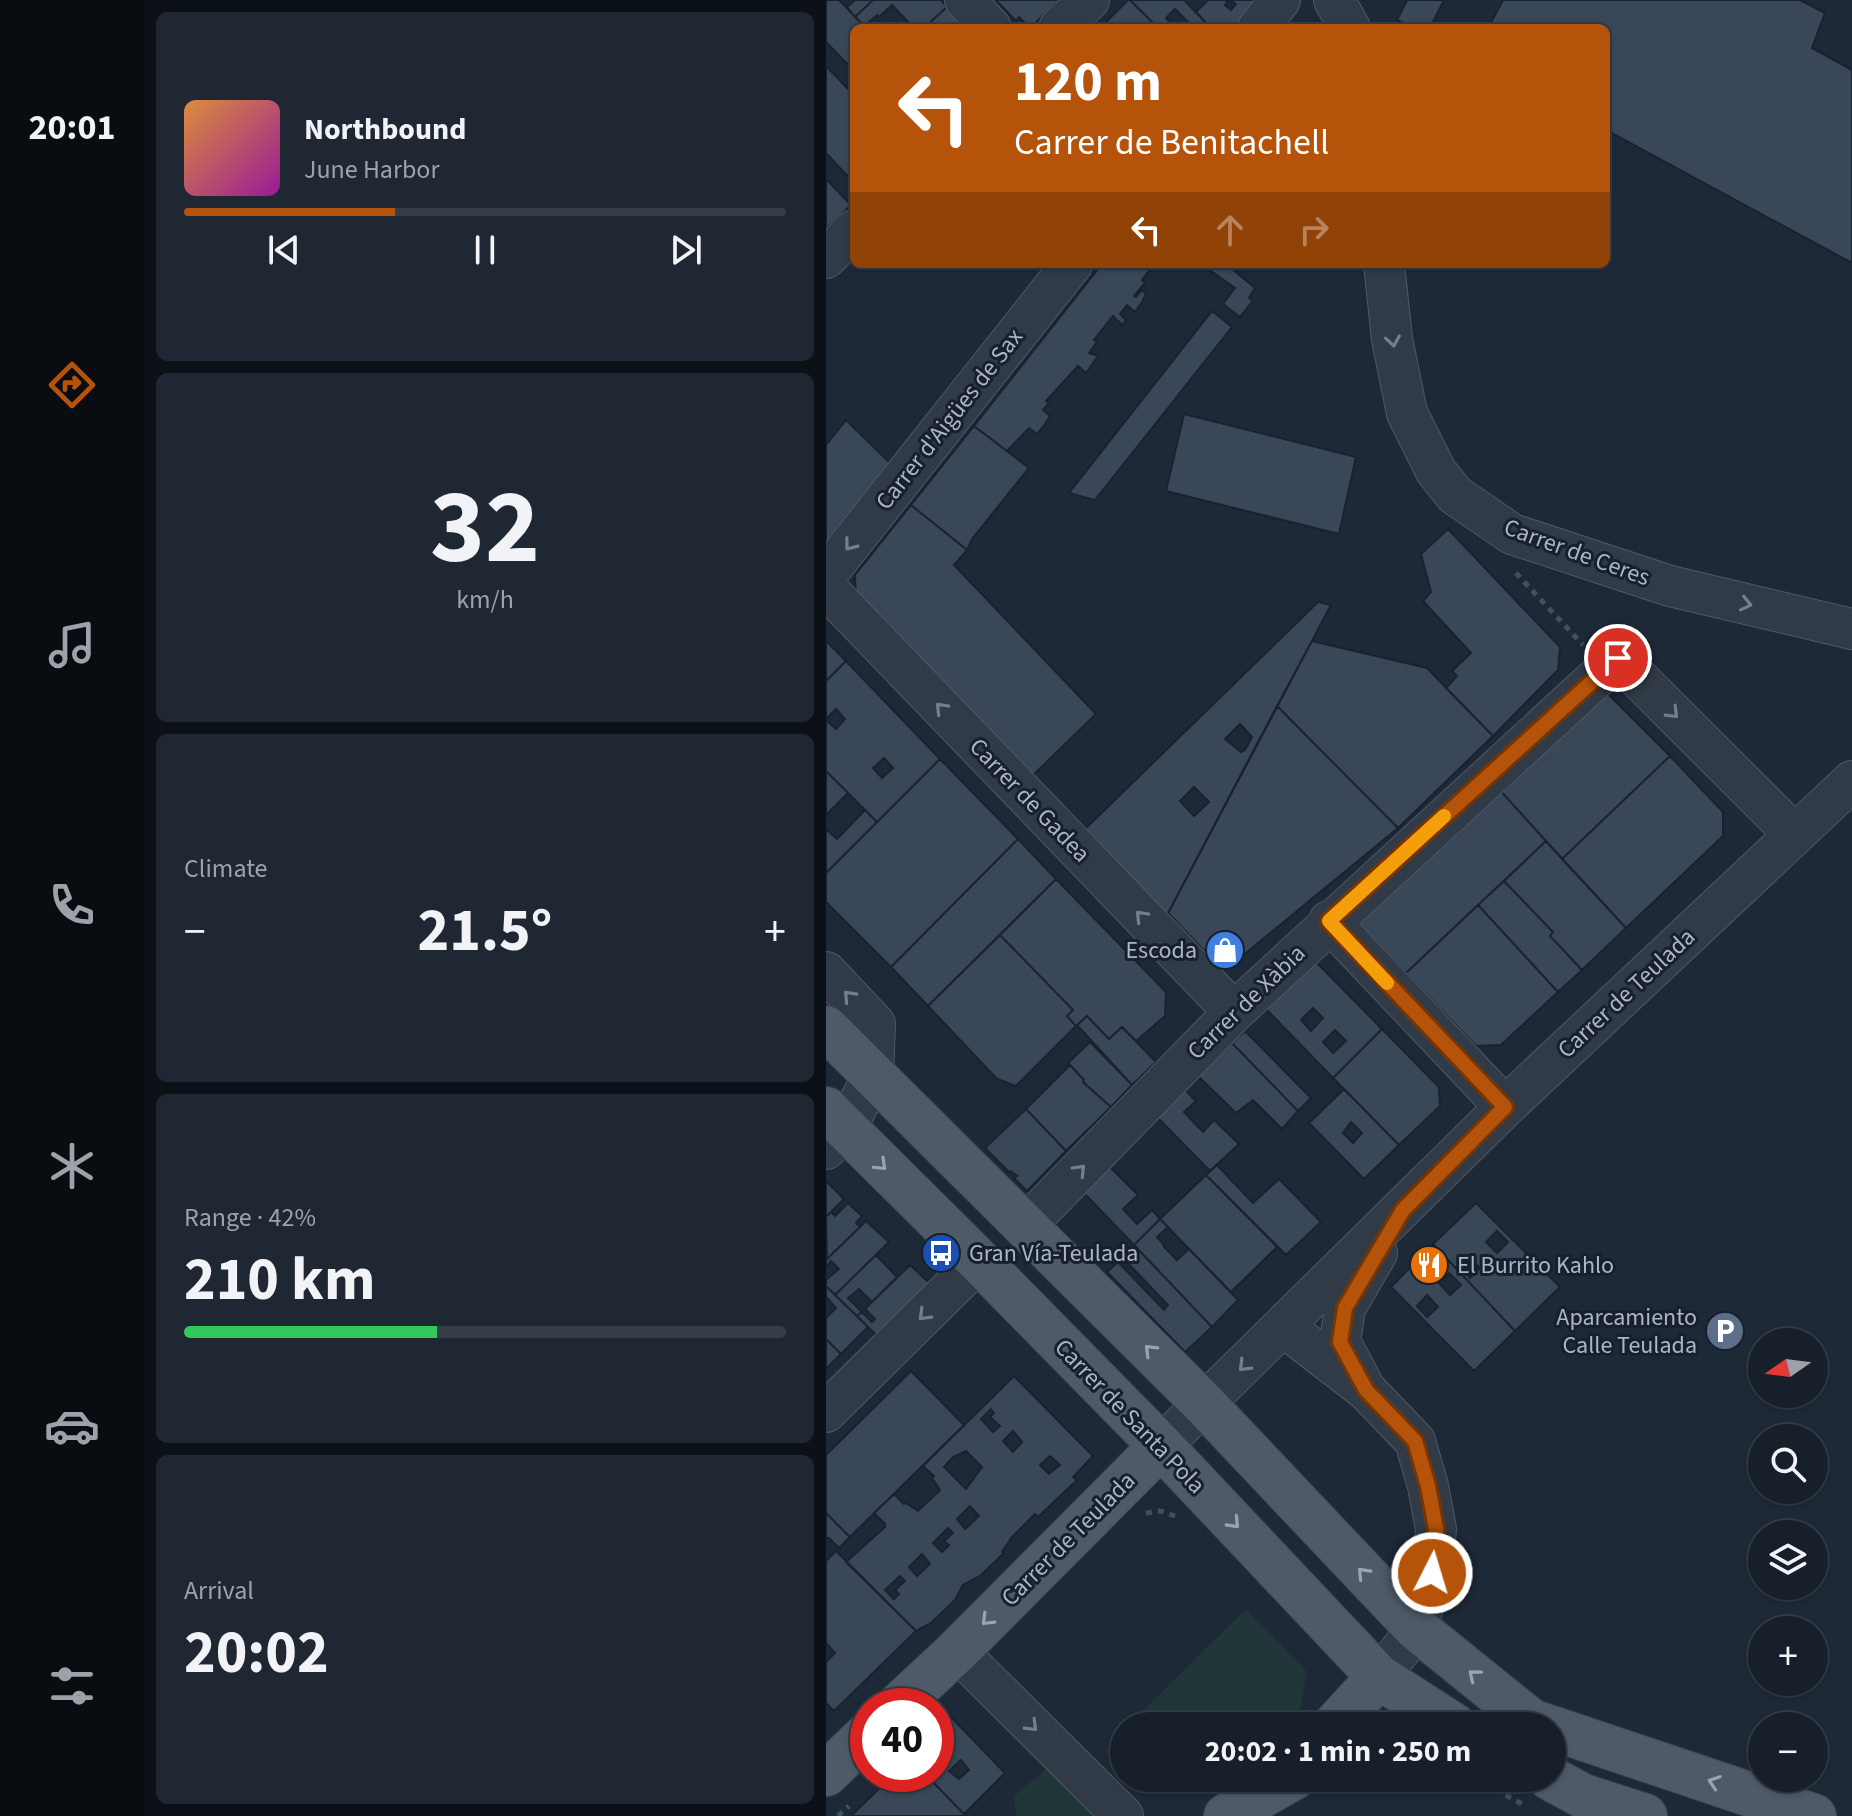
<!DOCTYPE html>
<meta charset="utf-8">
<style>
body{margin:0;font-family:"Source Sans 3",sans-serif;background:#1f2732;color:#f1f3f6;height:100vh;display:flex;flex-direction:column;font-size:30px;white-space:nowrap}
*{box-sizing:border-box;margin:0}
p{font-size:26px;color:#9ea2a8}
.icon{flex:none;width:44px;height:44px;fill:none;stroke:currentColor;stroke-width:2;stroke-linecap:round;stroke-linejoin:round}
.map{position:relative;flex:1;overflow:hidden}
.sheet{display:flex;flex-direction:column;gap:12px;padding:12px;background:#0c1117;width:682px}
.sheet>*{flex:none}
.hud{position:absolute;left:24px;top:24px;width:760px;height:244px;border-radius:12px;box-shadow:0 2px 6px #0004,0 0 0 2px #353d47;background:#b45309;color:#fff;overflow:hidden}
.needle{width:52px;rotate:256deg}
.controls{position:absolute;left:922px;top:1328px;display:grid;gap:16px}
.controls a{display:grid;place-items:center;width:80px;height:80px;border-radius:50%;background:#161f2a;box-shadow:0 2px 6px #0004,0 0 0 2px #353d47;font-size:40px}
.speed{position:absolute;left:24px;top:1688px;display:flex;gap:16px;font-size:40px;font-weight:700;text-align:center}
.speed>*{display:grid;place-content:center;width:104px;height:104px;border-radius:50%;background:#161f2a;box-shadow:0 2px 6px #0004,0 0 0 2px #353d47;line-height:1}
.speed .limit{border:12px solid #d22;background:#fff;color:#111}
.pin{position:absolute;display:grid;place-items:center;width:68px;height:68px;color:#fff;margin:-34px;border:4px solid #fff;border-radius:50%;box-shadow:0 2px 8px #0007}
.me{position:absolute;width:88px;margin:-44px;rotate:5deg;stroke-linejoin:round;filter:drop-shadow(0 0 6px #0008)}
.turn{display:flex;align-items:center;gap:28px;height:168px;padding:0 32px;font-size:36px}
.turn .icon{width:104px;height:104px;stroke-width:2.5}
.turn b{display:block;font-size:56px;line-height:68px}
.lanes{display:flex;align-items:center;height:76px;padding:0 32px;background:#0003;justify-content:center;gap:40px;direction:ltr}
.lanes .off{opacity:.35}
.big{font-size:60px;font-weight:700;line-height:1.1}
.sheet .card{flex:1;display:flex;flex-direction:column;justify-content:center;gap:12px;min-width:0;padding:0 28px;border-radius:12px;background:#1f2732}
.sheet .dial{align-items:center;gap:0}
.dial b{font-size:104px;line-height:1}
.song{display:flex;align-items:center;gap:24px}
.cover{width:96px;height:96px;border-radius:12px;background:linear-gradient(135deg,hsl(30 70% 55%),hsl(300 70% 35%))}
.played{height:8px;border-radius:4px;background:linear-gradient(90deg,#b45309 35%,#353d47 35%)}
.keys{display:flex;justify-content:space-around;direction:ltr}
.heat{display:flex;justify-content:space-between;align-items:center;font-size:44px;direction:ltr}
.charge{height:12px;border-radius:6px;background:linear-gradient(90deg,#34c759 42%,#353d47 0)}
.trip{position:absolute;left:284px;top:1712px;width:456px;height:80px;border-radius:40px;background:#161f2a;box-shadow:0 2px 6px #0004,0 0 0 2px #353d47;font-weight:700;line-height:80px;text-align:center}
main{display:flex;flex:1;min-height:0}
.tabs{display:flex;flex-direction:column;width:144px;justify-content:space-around;align-items:center;background:#090c11;color:#9ea2a8}
.tabs .icon{width:56px;height:56px}
.tabs .selected{color:#b45309}
.tabs b{font-size:36px;color:#f1f3f6}
.map>svg:first-child{display:block}
.green{fill:#203639}
.building{fill:#394758;stroke:#19222f;stroke-width:2;fill-rule:evenodd}
.lines{fill:none;stroke-linecap:round;stroke-linejoin:round}
.minor-casing{stroke:#4f5866;stroke-width:42}
.major-casing{stroke:#3b4452;stroke-width:46}
.path{stroke:#3d5356;stroke-width:5;stroke-dasharray:6 6;stroke-linecap:butt}
.minor{stroke:#313b48;stroke-width:40}
.major{stroke:#4f5a69;stroke-width:44}
.oneway{stroke:#747e8d}
.oneway2{stroke:#99a3b3}
.route-casing{stroke:#753606;stroke-width:20}
.route{stroke:#b45309;stroke-width:14}
.slow{stroke:#f59e0b;stroke-width:14}
.labels{text-anchor:middle;stroke-width:6;stroke-linejoin:round;paint-order:stroke}
.street-label{font-size:24px;fill:#abb5c5;stroke:#17202c}
.poi-label{font-size:24px;fill:#abb5c5;stroke:#17202c;text-anchor:end}
</style>
<main>
<nav class="tabs">
<b>20:01</b>
<svg class="icon selected" aria-label="directions" viewBox="0 0 24 24"><path d="M12 3l9 9-9 9-9-9zM9 14v-3h6M13 9l2 2-2 2"/></svg>
<svg class="icon" aria-label="music" viewBox="0 0 24 24"><path d="M9 18V5l10-2v13"/><circle cx="6" cy="18" r="3"/><circle cx="16" cy="16" r="3"/></svg>
<svg class="icon" aria-label="phone" viewBox="0 0 24 24"><path d="M5 4h4l2 5-3 2q2 4 5 5l2-3 5 2v4C11 20 4 13 5 4z"/></svg>
<svg class="icon" aria-label="climate" viewBox="0 0 24 24"><path d="M12 3v18M4 7l16 10M4 17L20 7"/></svg>
<svg class="icon" aria-label="car" viewBox="0 0 24 24"><path d="M5 17H2v-5l4-1 3-4h7l3 4 3 1v5h-3M9 17h6M6 11h13"/><circle cx="7" cy="17" r="2"/><circle cx="17" cy="17" r="2"/></svg>
<svg class="icon" aria-label="filters" viewBox="0 0 24 24"><path d="M4 7h16M4 17h16"/><circle cx="9" cy="7" r="2"/><circle cx="15" cy="17" r="2"/></svg>
</nav>
<section class="sheet">
<div class="card">
<div class="song"><i class="cover"></i><div><b>Northbound</b><p>June Harbor</p></div></div>
<div class="played"></div>
<div class="keys"><svg class="icon" aria-label="previous" viewBox="0 0 24 24"><path d="M18 5L8 12l10 7zM5 5v14"/></svg><svg class="icon" aria-label="pause" viewBox="0 0 24 24"><path d="M8 5v14M16 5v14"/></svg><svg class="icon" aria-label="next" viewBox="0 0 24 24"><path d="M6 5l10 7-10 7zM19 5v14"/></svg></div>
</div>
<div class="card dial"><b>32</b><p>km/h</p></div>
<div class="card"><p>Climate</p>
<div class="heat"><a>−</a><b class="big">21.5°</b><a>+</a></div>
</div>
<div class="card"><p>Range · 42%</p><b class="big">210 km</b><div class="charge"></div></div>
<div class="card"><p>Arrival</p><b class="big">20:02</b></div>
</section>
<div class="map">
<svg width="1026" height="1816" viewBox="0 0 1026 1816">
<rect width="100%" height="100%" fill="#1e2938"/>
<path class="green" d="M 420,1609 L 481,1672 L 474,1709 L 449,1726 L 301,1726 Z
M 221,1769 L 270,1816 L 190,1816 L 188,1796 Z"/>
<path class="building" d="M 0,0 L 13,0 L 40,28 L 28,28 L 28,71 L 0,42 Z
M 29,0 L 47,0 L 29,17 L 21,7 Z
M 47,0 L 115,0 L 121,7 L 98,28 L 75,28 L 82,22 L 66,5 L 53,17 L 51,15 L 38,26 L 29,17 Z
M 170,0 L 233,0 L 204,28 L 193,17 L 190,21 Z
M 302,0 L 304,0 L 332,28 L 278,28 L 276,26 Z
M 304,0 L 358,0 L 385,28 L 356,28 L 362,22 L 349,9 L 340,18 L 349,28 L 332,28 Z
M 382,0 L 402,0 L 399,5 L 405,10 L 410,4 L 404,0 L 435,0 L 413,28 L 385,28 L 370,12 Z
M 581,0 L 618,0 L 604,28 L 589,28 L 571,20 Z
M 677,0 L 974,0 L 999,13 L 986,48 L 1026,70 L 1026,263 L 780,130 L 780,28 L 662,28 Z
M 121,7 L 141,28 L 98,28 Z
M 0,66 L 28,95 L 28,183 L 0,153 Z
M 0,179 L 25,205 L 0,229 Z
M 276,264 L 322,264 L 326,267 L 316,280 L 319,283 L 308,296 L 310,297 L 316,290 L 320,294 L 316,302 L 309,312 L 301,305 L 294,314 L 300,320 L 296,325 L 287,316 L 268,340 L 271,342 L 263,353 L 272,356 L 260,373 L 252,366 L 220,401 L 223,403 L 217,410 L 224,416 L 219,424 L 211,434 L 203,428 L 181,451 L 148,426 Z
M 375,264 L 400,264 L 429,288 L 423,298 L 427,301 L 414,317 L 397,304 L 409,288 Z
M 386,311 L 406,327 L 269,500 L 243,493 Z
M 358,414 L 530,457 L 513,534 L 340,491 Z
M 20,420 L 66,465 L 0,549 L 0,445 Z
M 148,426 L 203,468 L 146,539 L 141,550 L 85,505 Z
M 85,505 L 141,550 L 128,565 L 270,714 L 202,780 L 30,601 L 29,575 Z
M 622,529 L 734,647 L 732,670 L 667,736 L 620,688 L 631,676 L 626,671 L 645,653 L 597,601 L 605,592 L 595,554 Z
M 492,602 L 505,605 L 339,919 L 255,833 ZM 414,724 L 426,737 L 419,750 L 415,752 L 399,739 ZM 368,787 L 383,802 L 368,816 L 354,801 Z
M 0,641 L 20,661 L 0,681 Z
M 486,641 L 601,668 L 667,736 L 572,828 L 451,706 Z
M 20,661 L 114,759 L 51,822 L 0,771 L 0,720 L 10,729 L 19,719 L 10,709 L 0,719 L 0,681 ZM 58,758 L 67,768 L 56,778 L 47,768 Z
M 776,688 L 844,756 L 736,859 L 672,788 Z
M 451,706 L 572,828 L 409,962 L 386,959 L 342,913 Z
M 844,756 L 897,812 L 897,836 L 800,928 L 736,859 Z
M 114,759 L 192,839 L 65,967 L 0,902 L 0,873 Z
M 0,771 L 22,793 L 0,815 Z
M 672,788 L 720,841 L 580,973 L 531,922 Z
M 39,810 L 51,822 L 0,873 L 0,829 L 11,839 Z
M 192,839 L 230,879 L 102,1006 L 65,967 Z
M 720,841 L 800,928 L 756,970 L 724,936 L 727,932 L 678,881 Z
M 230,879 L 340,992 L 339,1016 L 310,1041 L 296,1027 L 283,1039 L 261,1016 L 250,1026 L 241,1016 L 247,1010 L 174,935 Z
M 678,881 L 727,932 L 724,936 L 756,970 L 732,992 L 652,905 Z
M 652,905 L 732,992 L 675,1045 L 650,1046 L 580,973 Z
M 174,935 L 247,1010 L 241,1016 L 250,1026 L 190,1086 L 171,1079 L 102,1006 Z
M 490,962 L 556,1029 L 507,1078 L 440,1009 ZM 487,1008 L 497,1018 L 485,1031 L 475,1020 ZM 509,1030 L 520,1041 L 507,1053 L 497,1042 Z
M 261,1016 L 283,1039 L 296,1027 L 330,1062 L 306,1085 L 251,1025 Z
M 556,1029 L 613,1087 L 614,1106 L 573,1145 L 507,1078 Z
M 419,1031 L 485,1098 L 472,1111 L 406,1043 Z
M 264,1042 L 306,1085 L 285,1107 L 257,1082 L 258,1080 L 242,1063 Z
M 406,1043 L 472,1111 L 456,1129 L 427,1100 L 410,1113 L 372,1076 Z
M 244,1065 L 258,1080 L 257,1082 L 285,1107 L 240,1151 L 200,1109 Z
M 358,1089 L 370,1101 L 358,1112 L 377,1132 L 388,1120 L 413,1144 L 384,1171 L 330,1116 Z
M 518,1089 L 573,1145 L 538,1179 L 483,1123 ZM 525,1122 L 536,1133 L 527,1143 L 517,1133 Z
M 200,1109 L 240,1151 L 201,1191 L 188,1178 L 191,1176 L 185,1171 L 184,1173 L 159,1148 Z
M 281,1164 L 312,1195 L 297,1209 L 311,1224 L 326,1210 L 334,1219 L 308,1245 L 256,1191 Z
M 391,1165 L 427,1203 L 453,1179 L 495,1222 L 460,1255 L 380,1175 Z
M 380,1175 L 451,1247 L 405,1292 L 334,1219 Z
M 0,1181 L 18,1199 L 0,1217 Z
M 22,1203 L 36,1216 L 30,1223 L 34,1227 L 1,1259 L 0,1217 L 5,1212 L 9,1216 Z
M 650,1203 L 734,1287 L 689,1331 L 607,1244 ZM 671,1231 L 682,1242 L 671,1253 L 660,1242 ZM 644,1258 L 654,1268 L 644,1278 L 635,1267 Z
M 334,1219 L 342,1227 L 331,1237 L 339,1246 L 338,1247 L 351,1260 L 363,1249 L 412,1300 L 386,1327 L 308,1245 Z
M 40,1221 L 63,1242 L 9,1295 L 0,1286 L 0,1280 L 13,1269 L 5,1261 L 0,1267 L 0,1260 Z
M 607,1244 L 689,1331 L 648,1371 L 565,1287 ZM 623,1273 L 635,1285 L 624,1295 L 613,1283 ZM 601,1295 L 612,1307 L 601,1317 L 591,1306 Z
M 308,1245 L 386,1327 L 359,1352 L 281,1272 L 292,1262 L 338,1310 L 342,1305 L 296,1257 Z
M 50,1255 L 71,1277 L 46,1302 L 33,1289 L 22,1298 L 36,1312 L 31,1316 L 9,1295 Z
M 84,1265 L 110,1289 L 54,1339 L 31,1316 L 36,1312 L 46,1322 L 49,1319 L 39,1309 Z
M 0,1286 L 42,1327 L 15,1354 L 0,1339 L 0,1318 L 10,1308 L 0,1297 Z
M 0,1339 L 15,1354 L 0,1369 Z
M 85,1371 L 138,1425 L 24,1537 L 0,1513 L 0,1455 Z
M 188,1376 L 267,1456 L 247,1477 L 251,1480 L 212,1517 L 209,1514 L 186,1537 L 176,1552 L 178,1553 L 154,1576 L 137,1585 L 129,1600 L 105,1623 L 90,1631 L 20,1562 L 59,1527 L 59,1524 L 48,1513 L 68,1494 L 78,1504 L 80,1503 L 92,1511 L 114,1490 L 106,1478 L 108,1476 L 97,1466 ZM 165,1409 L 168,1413 L 164,1417 L 174,1426 L 167,1432 L 155,1419 ZM 187,1431 L 196,1442 L 187,1452 L 177,1441 ZM 140,1451 L 156,1467 L 140,1489 L 118,1467 L 127,1457 ZM 224,1456 L 234,1465 L 223,1474 L 214,1465 ZM 144,1506 L 153,1516 L 139,1529 L 131,1519 ZM 122,1528 L 127,1533 L 118,1541 L 123,1545 L 116,1552 L 107,1543 ZM 96,1554 L 104,1564 L 91,1576 L 83,1567 ZM 74,1576 L 79,1581 L 69,1590 L 73,1594 L 68,1599 L 59,1590 Z
M 0,1513 L 24,1537 L 13,1548 L 3,1538 L 0,1538 Z
M 10,1551 L 90,1631 L 8,1711 L 0,1703 L 0,1659 L 1,1661 L 9,1653 L 0,1643 L 0,1561 Z
M 125,1717 L 179,1773 L 138,1814 L 99,1774 L 110,1774 L 110,1732 ZM 135,1760 L 143,1770 L 133,1779 L 123,1771 Z
M 68,1774 L 99,1774 L 140,1816 L 25,1816 Z"/>
<g class="lines">
<defs>
<path id="minor" d="M 139,0 L 165,28
M 508,0 L 524,28
M 233,28 L 263,0
M 432,28 L 454,0
M 0,258 L 28,230
M 558,264 L 566,339 L 581,413 L 610,471 L 629,495 L 686,534 L 844,586 L 1026,629
M 0,575 L 246,264
M 0,588 L 408,1012
M 503,921 L 679,1107
M 0,972 L 49,1024 L 47,1076 L 19,1130 L 0,1149
M 199,1226 L 408,1012 L 792,658 L 968,834
M 457,1326 L 540,1390 L 589,1441 L 602,1486 L 610,1529 L 606,1573 L 591,1629 L 553,1677
M 536,1383 L 514,1342 L 519,1308 L 551,1253
M 0,1412 L 153,1261
M 335,1446 L 679,1107 L 1026,781
M 131,1651 L 297,1816"/>
<path id="major" d="M 0,1028 L 379,1405 L 591,1629 L 705,1721 L 720,1726
M 0,1109 L 153,1261 L 335,1446 L 553,1677 L 629,1726
M 72,1706 L 131,1651 L 335,1446
M 508,1726 L 553,1677
M 726,1728 L 988,1816
M 0,1774 L 42,1734
M 724,1778 L 757,1796 L 819,1816
M 400,1816 L 467,1778"/>
</defs>
<use href="#minor" class="minor-casing"/>
<use href="#major" class="major-casing"/>
<path class="path" d="M 690,573 L 757,645
M 320,1513 L 334,1511 L 349,1516
M 648,1778 L 696,1804
M 12,1816 L 23,1806"/>
<use href="#minor" class="minor"/>
<use href="#major" class="major"/>
</g>
<defs><path id="oneway-chevron" d="M-2-3.5L2.5 0L-2 3.5" fill="none" stroke-width="1.6" stroke-linecap="round" stroke-linejoin="round" transform="scale(2)"/></defs>
<g class="oneway">
<use href="#oneway-chevron" transform="translate(567 341) rotate(81)"/>
<use href="#oneway-chevron" transform="translate(24 545) rotate(128)"/>
<use href="#oneway-chevron" transform="translate(920 604) rotate(13)"/>
<use href="#oneway-chevron" transform="translate(115 708) rotate(-134)"/>
<use href="#oneway-chevron" transform="translate(847 713) rotate(45)"/>
<use href="#oneway-chevron" transform="translate(315 916) rotate(-134)"/>
<use href="#oneway-chevron" transform="translate(23 996) rotate(-133)"/>
<use href="#oneway-chevron" transform="translate(254 1170) rotate(-46)"/>
<use href="#oneway-chevron" transform="translate(98 1315) rotate(135)"/>
<use href="#oneway-chevron" transform="translate(418 1366) rotate(135)"/>
<use href="#oneway-chevron" transform="translate(206 1726) rotate(45)"/>
</g>
<g class="oneway2">
<use href="#oneway-chevron" transform="translate(55 1165) rotate(44)"/>
<use href="#oneway-chevron" transform="translate(324 1350) rotate(-135)"/>
<use href="#oneway-chevron" transform="translate(408 1523) rotate(47)"/>
<use href="#oneway-chevron" transform="translate(537 1573) rotate(-133)"/>
<use href="#oneway-chevron" transform="translate(161 1620) rotate(135)"/>
<use href="#oneway-chevron" transform="translate(648 1675) rotate(-141)"/>
<use href="#oneway-chevron" transform="translate(888 1782) rotate(-161)"/>
</g>
<g class="lines">
<defs>
<path id="route" d="M 606,1573 L 610,1529 L 602,1486 L 589,1441 L 540,1390 L 514,1342 L 519,1308 L 577,1210 L 679,1107 L 503,921 L 792,658"/>
</defs>
<use href="#route" class="route-casing"/>
<use href="#route" class="route"/>
<path class="slow" d="M 561,983 L 503,921 L 618,816"/>
</g>
<defs>
<symbol id="shop-disc" viewBox="-11 -11 22 22"><circle r="9.5" fill="#3f7fe0" stroke="#17202c"/><path d="M-5-2.5h2.3a2.7 3.5 0 0 1 5.4 0H5L5.5 6h-11ZM-1.5-2.5h3a1.5 2.3 0 0 0-3 0Z" fill="#fff"/></symbol>
<symbol id="bus-disc" viewBox="-11 -11 22 22"><circle r="9.5" fill="#1a4fb4" stroke="#17202c"/><path d="M-5-6H5V4H4V6H2V4H-2V6H-4V4H-5ZM-3.5-4V0h7V-4ZM-3.5 1.2v1.5H-2V1.2ZM2 1.2v1.5H3.5V1.2Z" fill="#fff"/></symbol>
<symbol id="restaurant-disc" viewBox="-11 -11 22 22"><circle r="9.5" fill="#e8710a" stroke="#17202c"/><path d="M-5-6h1v4h1v-4h1v4h1v-4h1v5L-1.5 .5V6h-2V.5L-5-1ZM5-6V6H3V1.5H1.5Q1.5-4 5-6Z" fill="#fff"/></symbol>
<symbol id="parking-disc" viewBox="-11 -11 22 22"><circle r="9.5" fill="#5c6f8a" stroke="#17202c"/><path d="M-3.5-5.5H1a3.5 3.5 0 0 1 0 7H-1V5.5H-3.5ZM-1-3.4V-.6H.8a1.4 1.4 0 0 0 0-2.8Z" fill="#fff"/></symbol>
</defs>
<g fill-rule="evenodd">
<use href="#shop-disc" x="377" y="928" width="44" height="44"/>
<use href="#bus-disc" x="93" y="1231" width="44" height="44"/>
<use href="#restaurant-disc" x="581" y="1243" width="44" height="44"/>
<use href="#parking-disc" x="877" y="1309" width="44" height="44"/>
</g>
<g class="labels">
<g class="street-label">
<text transform="translate(123 419) rotate(-52)" y="8">Carrer d'Aigües de Sax</text>
<text transform="translate(751 552) rotate(20)" y="8">Carrer de Ceres</text>
<text transform="translate(204 800) rotate(46)" y="8">Carrer de Gadea</text>
<text transform="translate(800 993) rotate(-43)" y="8">Carrer de Teulada</text>
<text transform="translate(420 1002) rotate(-44)" y="8">Carrer de Xàbia</text>
<text transform="translate(304 1416) rotate(46)" y="8">Carrer de Santa Pola</text>
<text transform="translate(242 1539) rotate(-45)" y="8">Carrer de Teulada</text>
</g>
<g class="poi-label">
<text x="371" y="958">Escoda</text>
<text x="143" y="1261" text-anchor="start">Gran Vía-Teulada</text>
<text x="631" y="1273" text-anchor="start">El Burrito Kahlo</text>
<text x="871" y="1325">Aparcamiento<tspan x="871" dy="28">Calle Teulada</tspan></text>
</g>
</g>
</svg>
<div class="controls">
<a><svg class="needle" viewBox="-14 -14 28 28"><path d="M0-13l5 13h-10z" fill="#e53935"/><path d="M0 13l5-13h-10z" fill="#9ea2a8"/></svg></a>
<a><svg class="icon" aria-label="search" viewBox="0 0 24 24"><circle cx="10" cy="10" r="6"/><path d="M15 15l6 6"/></svg></a>
<a><svg class="icon" aria-label="layers" viewBox="0 0 24 24"><path d="M12 4l9 5-9 5-9-5zM3 14l9 5 9-5"/></svg></a>
<a>+</a>
<a>−</a>
</div>
<div class="speed"><div class="limit">40</div></div>
<div class="pin" style="left:792px;top:658px;background:#d93025"><svg class="icon" aria-label="arrive" viewBox="0 0 24 24"><path d="M6 21V4h12l-3 4 3 4H6"/></svg></div>
<svg class="me" style="left:606px;top:1573px" viewBox="-20 -20 40 40"><circle r="17" fill="#b45309" stroke="#fff" stroke-width="3"/><path d="M0-11L8 9 0 5-8 9z" fill="#fff"/></svg>
<div class="trip">20:02 · 1 min · 250 m</div>
<div class="hud">
<div class="turn"><svg class="icon" aria-label="left" viewBox="0 0 24 24"><path d="M17 20v-9H6M10 6l-5 5 5 5"/></svg><div><b>120 m</b>Carrer de Benitachell</div></div>
<div class="lanes"><svg class="icon" aria-label="left" viewBox="0 0 24 24"><path d="M17 20v-9H6M10 6l-5 5 5 5"/></svg><svg class="icon off" aria-label="ahead" viewBox="0 0 24 24"><path d="M12 20V5M6 11l6-6 6 6"/></svg><svg class="icon off" aria-label="right" viewBox="0 0 24 24"><path d="M7 20v-9h11M14 6l5 5-5 5"/></svg></div>
</div>
</div>
</main>
